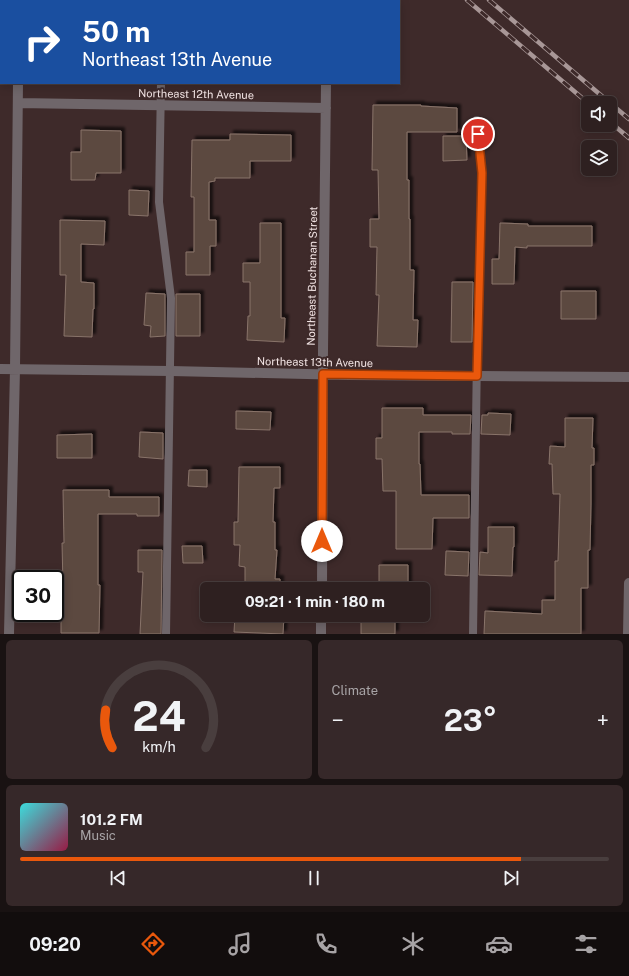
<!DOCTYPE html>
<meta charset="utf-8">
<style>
body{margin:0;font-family:"Public Sans",sans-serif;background:#362829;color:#f1f3f6;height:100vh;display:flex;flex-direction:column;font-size:15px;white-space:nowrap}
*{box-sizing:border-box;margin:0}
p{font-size:13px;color:#a7a3a5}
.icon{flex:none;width:22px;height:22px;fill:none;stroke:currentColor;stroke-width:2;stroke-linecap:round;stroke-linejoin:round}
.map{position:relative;height:634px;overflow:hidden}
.sheet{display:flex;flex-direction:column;gap:6px;padding:6px;background:#191212;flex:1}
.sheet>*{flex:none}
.guide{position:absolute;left:0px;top:0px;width:400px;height:84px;box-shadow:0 2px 10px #0003,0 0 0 1px #493e3e;background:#1a4fa0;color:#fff;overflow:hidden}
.fabs{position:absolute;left:581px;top:96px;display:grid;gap:8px}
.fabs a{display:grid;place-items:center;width:36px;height:36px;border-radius:6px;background:#2e2020;box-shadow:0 2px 10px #0003,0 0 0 1px #493e3e;font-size:20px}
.speed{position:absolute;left:12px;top:570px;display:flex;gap:8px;font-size:20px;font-weight:700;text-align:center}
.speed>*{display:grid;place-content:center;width:52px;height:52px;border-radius:50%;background:#2e2020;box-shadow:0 2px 10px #0003,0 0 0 1px #493e3e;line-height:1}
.speed .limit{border:2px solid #111;border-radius:6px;background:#fff;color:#111}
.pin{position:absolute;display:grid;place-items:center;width:34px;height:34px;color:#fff;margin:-17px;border:2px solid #fff;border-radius:50%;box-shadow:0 1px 4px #0007}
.me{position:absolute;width:44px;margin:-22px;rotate:0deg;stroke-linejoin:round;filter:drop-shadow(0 0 3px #0008)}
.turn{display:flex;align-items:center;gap:14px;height:84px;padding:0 16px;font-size:18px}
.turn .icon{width:52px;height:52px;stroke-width:2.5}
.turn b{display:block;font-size:28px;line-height:34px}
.big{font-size:30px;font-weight:700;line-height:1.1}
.sheet .tile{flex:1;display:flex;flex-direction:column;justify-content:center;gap:6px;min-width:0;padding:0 14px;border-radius:6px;background:#362829}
.sheet .dial{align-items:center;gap:0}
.dial svg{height:104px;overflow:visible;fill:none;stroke:#493e3e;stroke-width:7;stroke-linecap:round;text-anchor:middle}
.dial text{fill:#f1f3f6;stroke:none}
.song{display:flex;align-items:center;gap:12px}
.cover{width:48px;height:48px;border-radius:6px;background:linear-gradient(135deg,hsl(180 70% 55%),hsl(340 70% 35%))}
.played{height:4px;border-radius:2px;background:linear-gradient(90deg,#ea580c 85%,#493e3e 85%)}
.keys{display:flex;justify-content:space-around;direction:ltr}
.heat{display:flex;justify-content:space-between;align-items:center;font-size:22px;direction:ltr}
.sheet .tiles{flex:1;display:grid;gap:6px;grid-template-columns:1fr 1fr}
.tile:last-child{grid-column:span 2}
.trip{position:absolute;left:200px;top:582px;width:230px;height:40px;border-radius:6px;background:#2e2020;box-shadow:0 2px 10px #0003,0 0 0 1px #493e3e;font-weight:700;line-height:40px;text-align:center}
.tabs{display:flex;height:64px;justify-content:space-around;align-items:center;background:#120d0d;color:#a7a3a5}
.tabs .icon{width:28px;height:28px}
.tabs .on{color:#ea580c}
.tabs b{font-size:18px;color:#f1f3f6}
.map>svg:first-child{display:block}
.building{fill:#5c4940;stroke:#89746a;filter:url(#shadow)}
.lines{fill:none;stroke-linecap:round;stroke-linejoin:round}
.lane{stroke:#6f666a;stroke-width:8}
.street{stroke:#6f666a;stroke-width:10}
.rail-casing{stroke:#a89797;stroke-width:4.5}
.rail{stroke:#3e2a2a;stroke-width:3;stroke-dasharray:9;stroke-linecap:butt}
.route-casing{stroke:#983908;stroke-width:10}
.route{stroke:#ea580c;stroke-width:7}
.labels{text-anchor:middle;stroke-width:4;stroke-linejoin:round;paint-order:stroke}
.street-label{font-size:11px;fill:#f2e4e4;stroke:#3e2a2a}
</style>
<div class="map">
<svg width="629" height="634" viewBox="0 0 629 634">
<defs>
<filter id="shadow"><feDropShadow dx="3.5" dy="-3.5" stdDeviation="1" flood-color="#0009"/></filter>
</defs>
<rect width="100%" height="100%" fill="#3e2a2a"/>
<path class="building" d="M 373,105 L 421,105 L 421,106 L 457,108 L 457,132 L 407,132 L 407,180 L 409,180 L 409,219 L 410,219 L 410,270 L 414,270 L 413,320 L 418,320 L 417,347 L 377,346 L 379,295 L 376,295 L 377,247 L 370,247 L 370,219 L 379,219 L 378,170 L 372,170 Z
M 81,130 L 121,131 L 121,173 L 96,173 L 95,180 L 71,180 L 71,152 L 81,152 Z
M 230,134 L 291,135 L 291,161 L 250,161 L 250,178 L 215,178 L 215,181 L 209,182 L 209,220 L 216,220 L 216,246 L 210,246 L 210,275 L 186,275 L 186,252 L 194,252 L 194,197 L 191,197 L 192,140 L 230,140 Z
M 443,136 L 466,136 L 467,160 L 443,161 Z
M 129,190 L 149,191 L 148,216 L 129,215 Z
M 60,220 L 105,221 L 104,245 L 81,244 L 81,282 L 94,283 L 94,309 L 93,309 L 92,337 L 64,336 L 66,275 L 60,275 Z
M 260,223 L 281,223 L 281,318 L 285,318 L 284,342 L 247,340 L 248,316 L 250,316 L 250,282 L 243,282 L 243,263 L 260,263 Z
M 500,223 L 528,224 L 528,226 L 592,226 L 592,246 L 527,246 L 527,248 L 515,247 L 514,284 L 492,284 L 492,259 L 499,259 Z
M 452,282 L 473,282 L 472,342 L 451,342 Z
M 561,291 L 596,291 L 596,319 L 561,319 Z
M 146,293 L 165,294 L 165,336 L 150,337 L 151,326 L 144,325 Z
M 176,294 L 200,294 L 200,336 L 176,336 Z
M 382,408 L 423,408 L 423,415 L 471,415 L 470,434 L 452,434 L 452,432 L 419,432 L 419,464 L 420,464 L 421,495 L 469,495 L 469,518 L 433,518 L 432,549 L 396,549 L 396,491 L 383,491 L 382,459 L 376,459 L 376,438 L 382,438 Z
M 236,411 L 271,412 L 270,430 L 236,429 Z
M 488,413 L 511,414 L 510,435 L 481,434 L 482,415 L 488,415 Z
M 565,418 L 593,418 L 592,448 L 594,448 L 594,465 L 591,465 L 591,503 L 590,550 L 588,550 L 588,588 L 581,588 L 581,634 L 484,634 L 485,611 L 542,614 L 542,600 L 555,600 L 555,561 L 558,561 L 560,494 L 553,494 L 552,464 L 549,464 L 550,446 L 565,447 Z
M 140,432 L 163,433 L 163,459 L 139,457 Z
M 92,434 L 92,458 L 57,458 L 57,435 Z
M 239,467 L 280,467 L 280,488 L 274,488 L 273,522 L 275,522 L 275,550 L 277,550 L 275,579 L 280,579 L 280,589 L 245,589 L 245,567 L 239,566 L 240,545 L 234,545 L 234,522 L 238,522 Z
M 189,470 L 207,470 L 207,487 L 188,486 Z
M 63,490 L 109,490 L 109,497 L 159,497 L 159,516 L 137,516 L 137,514 L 98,514 L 98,585 L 100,585 L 99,633 L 61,633 L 61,585 L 63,585 L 62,543 L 64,543 Z
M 488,527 L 514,527 L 514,547 L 513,547 L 512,576 L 479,575 L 480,552 L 488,553 Z
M 182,546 L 202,546 L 203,563 L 183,563 Z
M 138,550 L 162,550 L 161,634 L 140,634 L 143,572 L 138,572 Z
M 446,551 L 469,552 L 468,576 L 445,575 Z
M 379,565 L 408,565 L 408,589 L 379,589 Z
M 235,615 L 284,615 L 283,634 L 234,632 Z
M 379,615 L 395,615 L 395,634 L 361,634 L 361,617 L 379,616 Z"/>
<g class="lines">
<path class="lane" d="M 163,1 L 163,0
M 161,83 L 159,202 L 171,298 L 166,634
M 473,634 L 477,354 L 482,173 L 477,120"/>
<path class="street" d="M 20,1 L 20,0
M 328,1 L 328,0
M 18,103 L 326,108
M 0,369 L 171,371 L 349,375 L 629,377
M 322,589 L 323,351 L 326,83
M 9,634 L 15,369 L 18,83
M 321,634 L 321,615
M 628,634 L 629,583"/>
<defs>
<path id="rail" d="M 467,0 L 588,103
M 489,0 L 610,103
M 610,103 L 629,119
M 610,122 L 629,138"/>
</defs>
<use href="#rail" class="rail-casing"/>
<use href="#rail" class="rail"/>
</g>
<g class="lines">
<defs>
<path id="route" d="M 322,541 L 323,374 L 477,376 L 482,173 L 478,134"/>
</defs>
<use href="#route" class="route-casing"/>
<use href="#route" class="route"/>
</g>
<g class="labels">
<g class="street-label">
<text transform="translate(196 94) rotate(1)" y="4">Northeast 12th Avenue</text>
<text transform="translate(312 276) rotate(-89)" y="4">Northeast Buchanan Street</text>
<text transform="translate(315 362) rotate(1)" y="4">Northeast 13th Avenue</text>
</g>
</g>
</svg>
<div class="fabs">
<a><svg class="icon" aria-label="sound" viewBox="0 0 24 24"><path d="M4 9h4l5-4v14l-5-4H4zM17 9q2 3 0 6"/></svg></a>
<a><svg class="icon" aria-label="layers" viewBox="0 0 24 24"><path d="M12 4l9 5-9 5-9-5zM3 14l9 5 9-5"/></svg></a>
</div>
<div class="speed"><div class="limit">30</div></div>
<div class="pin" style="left:478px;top:134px;background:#d93025"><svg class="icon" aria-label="arrive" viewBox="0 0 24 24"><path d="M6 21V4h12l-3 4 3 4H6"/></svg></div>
<svg class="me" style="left:322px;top:541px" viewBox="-20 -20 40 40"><circle r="19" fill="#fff"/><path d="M0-13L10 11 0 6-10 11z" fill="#ea580c"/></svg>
<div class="trip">09:21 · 1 min · 180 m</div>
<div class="guide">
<div class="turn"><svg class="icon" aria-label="right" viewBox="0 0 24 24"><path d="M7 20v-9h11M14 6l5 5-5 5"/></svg><div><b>50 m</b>Northeast 13th Avenue</div></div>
</div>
</div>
<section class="sheet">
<div class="tiles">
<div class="tile dial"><svg viewBox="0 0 100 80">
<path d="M14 69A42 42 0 1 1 86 69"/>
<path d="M14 69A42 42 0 0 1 9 40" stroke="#ea580c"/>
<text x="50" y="56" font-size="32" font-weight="700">24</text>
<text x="50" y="72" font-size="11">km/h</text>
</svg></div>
<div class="tile"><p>Climate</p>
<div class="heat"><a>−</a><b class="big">23°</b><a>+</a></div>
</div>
<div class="tile">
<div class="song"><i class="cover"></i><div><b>101.2 FM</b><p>Music</p></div></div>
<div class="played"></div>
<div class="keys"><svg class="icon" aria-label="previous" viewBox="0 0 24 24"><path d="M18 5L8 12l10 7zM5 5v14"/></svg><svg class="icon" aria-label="pause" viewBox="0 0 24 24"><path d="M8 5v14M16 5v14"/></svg><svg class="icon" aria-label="next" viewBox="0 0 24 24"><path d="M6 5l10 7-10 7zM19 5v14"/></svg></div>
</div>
</div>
</section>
<nav class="tabs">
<b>09:20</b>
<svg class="icon on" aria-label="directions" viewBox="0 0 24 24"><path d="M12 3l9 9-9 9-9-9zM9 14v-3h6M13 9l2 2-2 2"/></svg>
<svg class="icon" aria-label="music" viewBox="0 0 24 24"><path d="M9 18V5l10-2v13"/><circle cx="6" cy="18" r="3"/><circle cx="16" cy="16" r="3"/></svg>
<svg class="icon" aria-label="phone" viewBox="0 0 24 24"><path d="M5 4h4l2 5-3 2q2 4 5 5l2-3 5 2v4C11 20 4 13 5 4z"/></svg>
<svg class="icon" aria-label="climate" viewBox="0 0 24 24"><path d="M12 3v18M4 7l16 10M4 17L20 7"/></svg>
<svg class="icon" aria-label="car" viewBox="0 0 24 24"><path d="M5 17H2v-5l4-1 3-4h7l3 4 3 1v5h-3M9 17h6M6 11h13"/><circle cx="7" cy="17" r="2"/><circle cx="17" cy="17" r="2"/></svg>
<svg class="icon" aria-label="filters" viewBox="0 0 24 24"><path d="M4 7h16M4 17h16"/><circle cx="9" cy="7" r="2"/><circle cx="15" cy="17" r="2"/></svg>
</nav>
